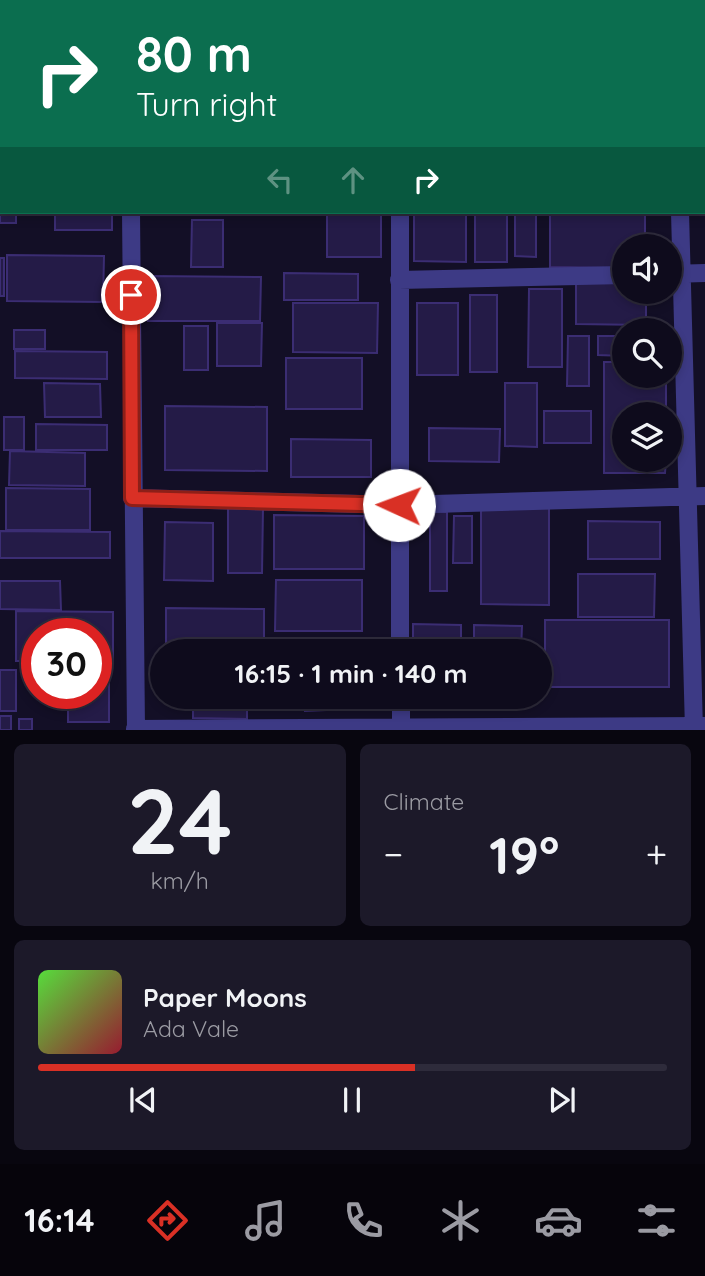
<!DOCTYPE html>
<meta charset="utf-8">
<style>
body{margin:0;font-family:Quicksand,sans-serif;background:#1c1929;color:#f1f3f6;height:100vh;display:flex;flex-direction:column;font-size:26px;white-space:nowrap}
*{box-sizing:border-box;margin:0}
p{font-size:23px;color:#9b9ba3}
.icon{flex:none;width:38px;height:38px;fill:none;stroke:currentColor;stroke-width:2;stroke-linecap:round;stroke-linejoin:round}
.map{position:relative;height:730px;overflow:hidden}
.drawer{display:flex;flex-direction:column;gap:14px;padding:14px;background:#08060f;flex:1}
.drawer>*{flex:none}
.hud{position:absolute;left:0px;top:0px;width:705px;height:214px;box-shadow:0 4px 10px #0003,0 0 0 2px #2e2b3b;background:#0b6e4f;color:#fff;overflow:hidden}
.fabs{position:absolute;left:612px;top:234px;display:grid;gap:14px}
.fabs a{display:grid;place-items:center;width:70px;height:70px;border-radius:50%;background:#0e0b1c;box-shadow:0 4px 10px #0003,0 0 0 2px #2e2b3b;font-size:35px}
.speed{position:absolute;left:21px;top:618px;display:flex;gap:14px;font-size:35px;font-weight:700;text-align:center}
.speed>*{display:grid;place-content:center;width:91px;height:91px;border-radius:50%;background:#0e0b1c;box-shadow:0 4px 10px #0003,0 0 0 2px #2e2b3b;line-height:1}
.speed .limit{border:10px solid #d22;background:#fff;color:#111}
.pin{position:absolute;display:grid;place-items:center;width:60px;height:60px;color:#fff;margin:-30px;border:4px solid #fff;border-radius:50%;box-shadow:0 2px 7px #0007}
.me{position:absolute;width:77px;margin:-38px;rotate:272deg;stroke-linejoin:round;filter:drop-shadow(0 0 5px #0008)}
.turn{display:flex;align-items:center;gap:24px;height:147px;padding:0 21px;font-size:32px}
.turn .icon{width:91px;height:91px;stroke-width:2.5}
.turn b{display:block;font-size:49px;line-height:60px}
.lanes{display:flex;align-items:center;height:66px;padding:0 21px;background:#0003;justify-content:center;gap:35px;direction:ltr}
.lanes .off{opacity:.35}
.big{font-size:52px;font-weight:700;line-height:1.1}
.drawer .tile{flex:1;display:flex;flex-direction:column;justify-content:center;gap:10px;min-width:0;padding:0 24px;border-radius:10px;background:#1c1929}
.drawer .dial{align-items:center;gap:0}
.dial b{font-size:91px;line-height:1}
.song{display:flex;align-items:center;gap:21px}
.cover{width:84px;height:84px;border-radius:10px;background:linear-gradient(135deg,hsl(110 70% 55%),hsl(350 70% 35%))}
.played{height:7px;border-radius:4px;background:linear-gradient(90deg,#d93025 60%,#2e2b3b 60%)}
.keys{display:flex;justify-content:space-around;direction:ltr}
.heat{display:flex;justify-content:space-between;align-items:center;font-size:38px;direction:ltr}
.drawer .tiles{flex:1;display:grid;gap:14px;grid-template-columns:1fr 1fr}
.tile:last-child{grid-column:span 2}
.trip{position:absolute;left:150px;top:639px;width:402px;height:70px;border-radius:35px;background:#0e0b1c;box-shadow:0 4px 10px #0003,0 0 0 2px #2e2b3b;font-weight:700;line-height:70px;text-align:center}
.tab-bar{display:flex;height:112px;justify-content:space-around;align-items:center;background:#06040b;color:#9b9ba3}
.tab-bar .icon{width:49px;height:49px}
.tab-bar .selected{color:#d93025}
.tab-bar b{font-size:32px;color:#f1f3f6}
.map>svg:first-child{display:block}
.building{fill:#241b47;stroke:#3b2d73;stroke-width:2}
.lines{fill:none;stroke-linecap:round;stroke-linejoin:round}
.minor{stroke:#3d3a85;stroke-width:18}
.route-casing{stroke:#8d1f18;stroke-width:18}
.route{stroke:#d93025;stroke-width:12}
</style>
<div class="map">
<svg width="705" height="730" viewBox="0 0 705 730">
<rect width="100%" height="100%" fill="#130f26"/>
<path class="building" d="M 0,0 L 82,0 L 82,2 L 2,2 L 0,68 Z
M 0,183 L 2,212 L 16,212 L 16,223 L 0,223 Z
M 55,212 L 112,212 L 112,230 L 55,230 Z
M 193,212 L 262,212 L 262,215 L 193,214 Z
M 327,212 L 381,212 L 381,257 L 327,257 Z
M 414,212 L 466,212 L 466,262 L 414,261 Z
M 475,212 L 507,212 L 507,262 L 475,262 Z
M 515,212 L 536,212 L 536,257 L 515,256 Z
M 550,212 L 645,212 L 645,247 L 625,247 L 625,268 L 550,267 Z
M 192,220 L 223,220 L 223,267 L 191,267 Z
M 7,255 L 104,256 L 103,302 L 7,301 Z
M 0,258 L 4,258 L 4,296 L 0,296 Z
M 284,273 L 358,274 L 358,300 L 284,300 Z
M 149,276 L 261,277 L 260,321 L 148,321 Z
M 576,283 L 625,283 L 625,292 L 646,292 L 646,325 L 576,324 Z
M 529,289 L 562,289 L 562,367 L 528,367 Z
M 470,295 L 497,295 L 497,372 L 470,372 Z
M 293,303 L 378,303 L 377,353 L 293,352 Z
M 417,303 L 458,303 L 458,375 L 417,375 Z
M 217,323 L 262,323 L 261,366 L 217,366 Z
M 184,326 L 208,326 L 208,370 L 184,370 Z
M 14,330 L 45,330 L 45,349 L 14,349 Z
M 568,336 L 589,336 L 589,386 L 567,386 Z
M 598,336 L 625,336 L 625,356 L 598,355 Z
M 15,351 L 107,352 L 107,379 L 15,378 Z
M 286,358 L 362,358 L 362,409 L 286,409 Z
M 604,362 L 625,362 L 625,376 L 666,376 L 666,415 L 625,415 L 625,460 L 666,460 L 665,473 L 604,473 Z
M 44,383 L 100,384 L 101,417 L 45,417 Z
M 505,383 L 537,383 L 537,447 L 505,446 Z
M 165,406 L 267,407 L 267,471 L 165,470 Z
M 544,411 L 591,411 L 591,443 L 544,443 Z
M 4,417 L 24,417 L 24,450 L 4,450 Z
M 36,424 L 107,425 L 107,450 L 36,450 Z
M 429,428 L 500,429 L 499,462 L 429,461 Z
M 291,439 L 371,440 L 371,477 L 291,477 Z
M 10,451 L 85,453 L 85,486 L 9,485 Z
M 6,488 L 90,489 L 90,530 L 6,530 Z
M 481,507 L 549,508 L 549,605 L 481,604 Z
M 228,508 L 263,508 L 262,573 L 228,573 Z
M 430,511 L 447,512 L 447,591 L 430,591 Z
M 274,515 L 364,516 L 364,569 L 274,569 Z
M 454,516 L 472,516 L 472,563 L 453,563 Z
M 588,521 L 660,522 L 660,559 L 588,559 Z
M 165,522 L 213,523 L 213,581 L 164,580 Z
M 0,531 L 110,532 L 110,558 L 0,558 Z
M 578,574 L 655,574 L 654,617 L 578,617 Z
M 276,580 L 362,580 L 362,631 L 275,631 Z
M 0,581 L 60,581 L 61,610 L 0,609 Z
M 166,608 L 264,609 L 264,651 L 166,651 Z
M 16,611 L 113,612 L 113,662 L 96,661 L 96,634 L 37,634 L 37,661 L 16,661 Z
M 545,620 L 669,620 L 669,687 L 545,687 Z
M 413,624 L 461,625 L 461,651 L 413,651 Z
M 474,625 L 522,626 L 521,651 L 474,651 Z
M 376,638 L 377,651 L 304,651 L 304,640 Z
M 0,670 L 16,670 L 16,711 L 0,711 Z
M 96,673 L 109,673 L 109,722 L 68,722 L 68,693 L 96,693 Z
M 193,696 L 247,696 L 247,719 L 193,718 Z
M 305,696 L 338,696 L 338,697 L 326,697 L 326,710 L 305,711 Z
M 413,696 L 460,696 L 460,709 L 413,709 Z
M 0,716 L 11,716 L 11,730 L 0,730 Z
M 19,719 L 32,719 L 32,730 L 19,730 Z"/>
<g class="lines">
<path class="minor" d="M 130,0 L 130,2
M 675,0 L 675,2
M 404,2 L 404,0
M 131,212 L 136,730
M 400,212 L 400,651
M 680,212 L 694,730
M 670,274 L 705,273
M 399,280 L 625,275
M 132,498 L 399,505 L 705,496
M 401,696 L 401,730
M 135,729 L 705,726"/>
</g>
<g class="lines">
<defs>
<path id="route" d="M 131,295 L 132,498 L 399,505"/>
</defs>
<use href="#route" class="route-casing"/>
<use href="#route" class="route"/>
</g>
</svg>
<div class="fabs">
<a><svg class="icon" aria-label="sound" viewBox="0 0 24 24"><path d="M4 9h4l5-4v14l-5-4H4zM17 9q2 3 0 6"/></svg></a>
<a><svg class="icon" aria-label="search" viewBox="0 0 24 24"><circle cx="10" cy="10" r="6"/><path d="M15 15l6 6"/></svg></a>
<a><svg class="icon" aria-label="layers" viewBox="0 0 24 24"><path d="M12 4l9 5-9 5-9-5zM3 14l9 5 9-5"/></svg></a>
</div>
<div class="speed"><div class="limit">30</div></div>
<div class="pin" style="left:131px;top:295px;background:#d93025"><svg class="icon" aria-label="arrive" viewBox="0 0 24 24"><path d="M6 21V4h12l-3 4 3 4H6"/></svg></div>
<svg class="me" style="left:399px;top:505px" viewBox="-20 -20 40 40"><circle r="19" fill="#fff"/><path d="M0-13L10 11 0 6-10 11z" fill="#d93025"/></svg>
<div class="trip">16:15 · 1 min · 140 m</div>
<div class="hud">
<div class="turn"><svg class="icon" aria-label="right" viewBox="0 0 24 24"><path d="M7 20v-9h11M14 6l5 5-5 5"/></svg><div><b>80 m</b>Turn right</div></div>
<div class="lanes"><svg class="icon off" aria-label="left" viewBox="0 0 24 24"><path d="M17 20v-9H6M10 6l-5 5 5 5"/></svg><svg class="icon off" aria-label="ahead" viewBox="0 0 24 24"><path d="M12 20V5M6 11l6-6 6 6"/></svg><svg class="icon" aria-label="right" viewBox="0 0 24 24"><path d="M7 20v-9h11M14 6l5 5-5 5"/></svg></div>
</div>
</div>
<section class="drawer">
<div class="tiles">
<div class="tile dial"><b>24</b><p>km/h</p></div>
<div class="tile"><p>Climate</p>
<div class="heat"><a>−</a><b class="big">19°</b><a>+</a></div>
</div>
<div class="tile">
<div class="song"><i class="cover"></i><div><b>Paper Moons</b><p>Ada Vale</p></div></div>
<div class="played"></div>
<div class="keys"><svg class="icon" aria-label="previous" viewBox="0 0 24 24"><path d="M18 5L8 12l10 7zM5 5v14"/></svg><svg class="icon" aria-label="pause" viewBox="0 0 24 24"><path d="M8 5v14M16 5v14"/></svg><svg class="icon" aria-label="next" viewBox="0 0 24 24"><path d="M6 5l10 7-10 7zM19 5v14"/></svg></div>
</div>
</div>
</section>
<nav class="tab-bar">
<b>16:14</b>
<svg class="icon selected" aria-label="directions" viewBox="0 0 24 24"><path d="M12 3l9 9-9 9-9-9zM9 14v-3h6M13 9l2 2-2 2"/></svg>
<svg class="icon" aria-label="music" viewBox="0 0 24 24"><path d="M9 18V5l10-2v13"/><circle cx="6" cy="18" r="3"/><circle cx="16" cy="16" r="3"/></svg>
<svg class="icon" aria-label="phone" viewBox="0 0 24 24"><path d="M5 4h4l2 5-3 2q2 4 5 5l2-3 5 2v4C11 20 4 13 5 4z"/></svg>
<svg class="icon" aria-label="climate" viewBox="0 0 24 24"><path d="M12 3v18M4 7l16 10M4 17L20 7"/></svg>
<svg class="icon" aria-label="car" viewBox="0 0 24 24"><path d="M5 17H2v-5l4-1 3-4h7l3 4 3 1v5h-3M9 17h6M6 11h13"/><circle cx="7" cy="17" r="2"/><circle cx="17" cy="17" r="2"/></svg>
<svg class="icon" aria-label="filters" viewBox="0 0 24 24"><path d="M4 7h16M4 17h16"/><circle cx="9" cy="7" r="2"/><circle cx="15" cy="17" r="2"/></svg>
</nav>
